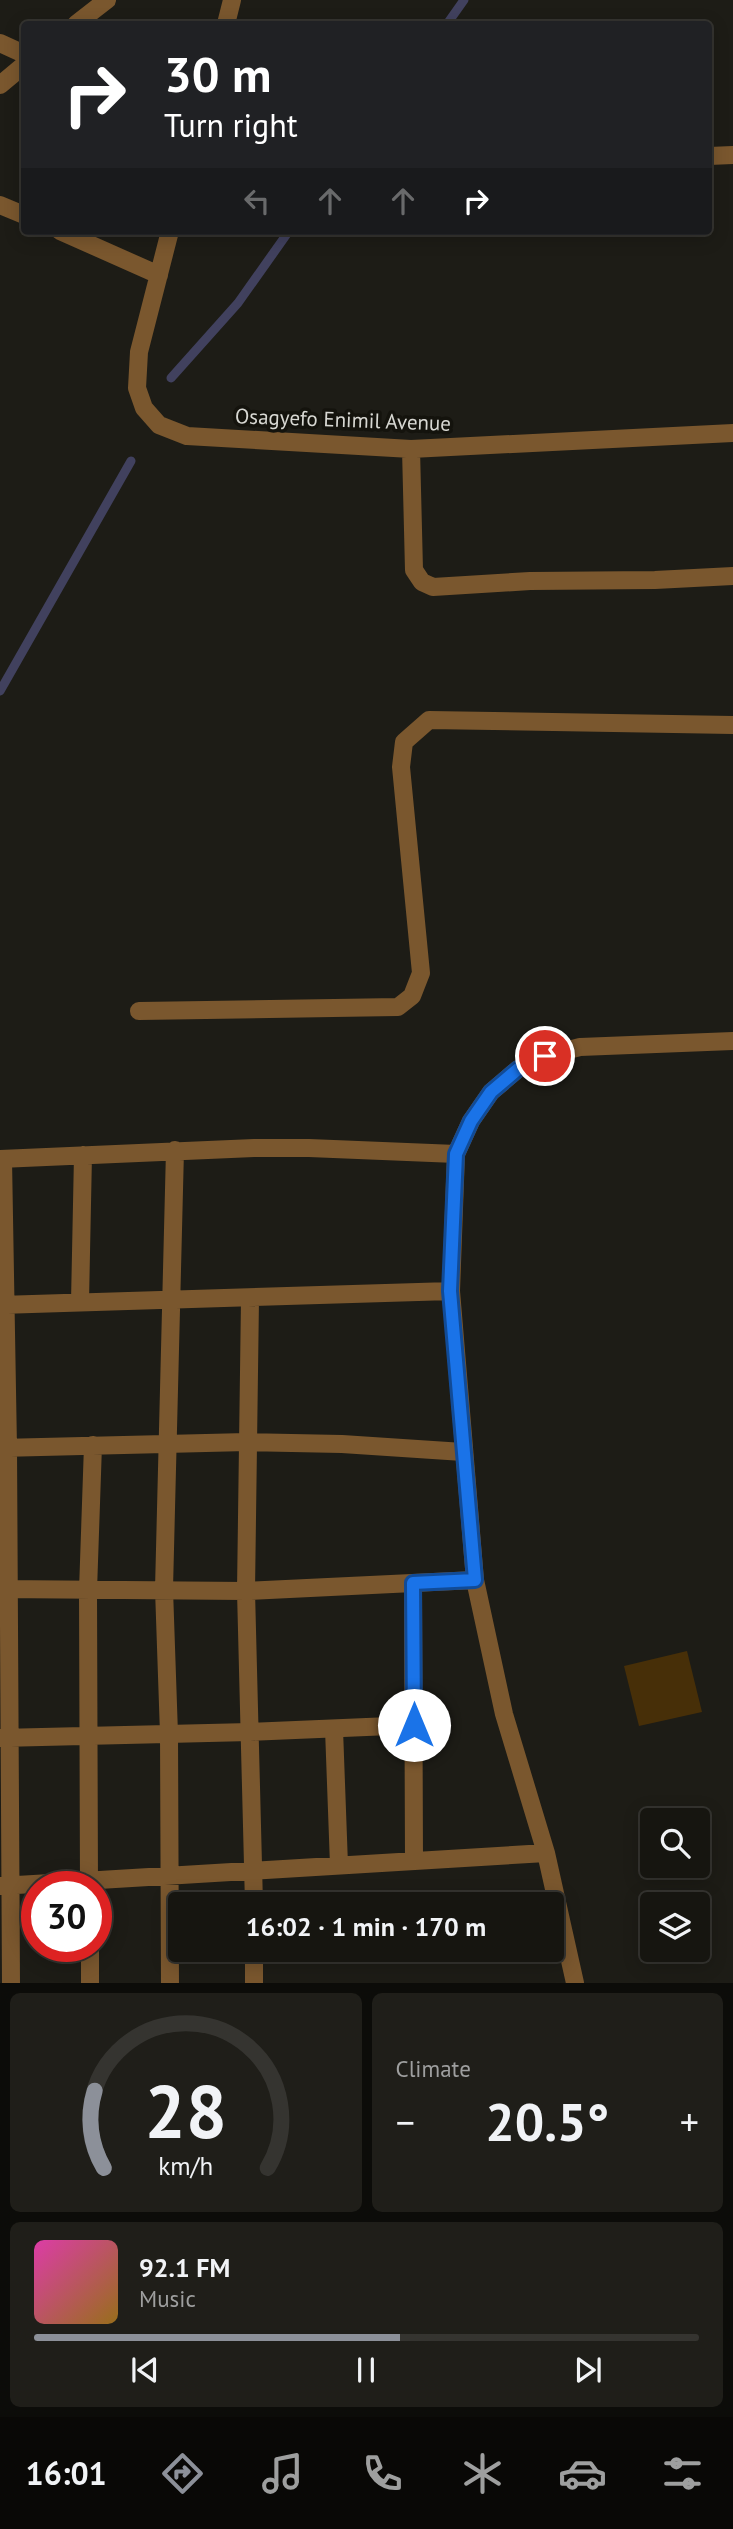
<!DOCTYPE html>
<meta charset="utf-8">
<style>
body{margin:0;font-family:"PT Sans",sans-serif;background:#1f1e19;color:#f1f3f6;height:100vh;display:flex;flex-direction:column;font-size:26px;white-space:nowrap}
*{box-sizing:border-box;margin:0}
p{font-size:23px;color:#9e9f9f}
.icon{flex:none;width:38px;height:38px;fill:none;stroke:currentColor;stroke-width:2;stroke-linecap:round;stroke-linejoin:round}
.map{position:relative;height:1983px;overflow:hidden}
.sheet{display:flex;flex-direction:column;gap:10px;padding:10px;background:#0c0c09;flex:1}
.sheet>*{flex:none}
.hud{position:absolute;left:21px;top:21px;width:691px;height:214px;border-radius:7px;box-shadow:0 4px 18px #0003,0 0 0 2px #353430;background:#202124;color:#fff;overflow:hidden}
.fabs{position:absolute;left:640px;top:1808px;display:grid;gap:14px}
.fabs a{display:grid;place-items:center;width:70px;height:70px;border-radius:7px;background:#161510;box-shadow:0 4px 18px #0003,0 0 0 2px #353430;font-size:35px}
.speed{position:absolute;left:21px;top:1871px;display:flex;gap:14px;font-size:35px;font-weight:700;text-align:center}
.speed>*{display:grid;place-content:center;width:91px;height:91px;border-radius:50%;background:#161510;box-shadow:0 4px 18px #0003,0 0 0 2px #353430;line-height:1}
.speed .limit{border:10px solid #d22;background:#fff;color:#111}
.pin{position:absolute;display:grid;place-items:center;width:60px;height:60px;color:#fff;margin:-30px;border:4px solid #fff;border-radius:50%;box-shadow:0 2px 7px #0007}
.me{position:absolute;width:77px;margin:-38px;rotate:0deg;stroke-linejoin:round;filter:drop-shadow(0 0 5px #0008)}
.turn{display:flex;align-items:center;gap:24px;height:147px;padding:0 28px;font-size:32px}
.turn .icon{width:91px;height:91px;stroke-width:2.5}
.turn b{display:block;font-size:49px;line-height:60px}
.lanes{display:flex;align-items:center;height:66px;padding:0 28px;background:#0003;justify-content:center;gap:35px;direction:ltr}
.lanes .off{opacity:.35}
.big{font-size:52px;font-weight:800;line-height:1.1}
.sheet .tile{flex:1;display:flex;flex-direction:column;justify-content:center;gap:10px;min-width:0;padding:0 24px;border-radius:10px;background:#1f1e19}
.sheet .dial{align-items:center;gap:0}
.dial svg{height:182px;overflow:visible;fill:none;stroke:#353430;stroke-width:7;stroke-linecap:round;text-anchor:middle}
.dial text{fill:#f1f3f6;stroke:none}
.song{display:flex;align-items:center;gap:21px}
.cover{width:84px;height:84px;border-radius:10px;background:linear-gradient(135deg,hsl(320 70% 55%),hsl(40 70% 35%))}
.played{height:7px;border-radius:4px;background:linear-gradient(90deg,#8c9099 55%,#353430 55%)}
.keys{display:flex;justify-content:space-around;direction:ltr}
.heat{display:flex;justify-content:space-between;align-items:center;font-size:38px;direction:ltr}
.sheet .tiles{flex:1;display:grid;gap:10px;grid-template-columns:1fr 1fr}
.tile:last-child{grid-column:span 2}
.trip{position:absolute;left:168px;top:1892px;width:396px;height:70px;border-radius:7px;background:#161510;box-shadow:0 4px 18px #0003,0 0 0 2px #353430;font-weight:800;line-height:70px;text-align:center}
.tabs{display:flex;height:112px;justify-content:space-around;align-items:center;background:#090806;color:#9e9f9f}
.tabs .icon{width:49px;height:49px}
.tabs .current{color:#8c9099}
.tabs b{font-size:32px;color:#f1f3f6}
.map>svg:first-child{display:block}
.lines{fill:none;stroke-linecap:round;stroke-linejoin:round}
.stream{stroke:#41415e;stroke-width:9}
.building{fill:#472f08}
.minor{stroke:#7a572e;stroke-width:18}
.route-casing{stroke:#114b97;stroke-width:18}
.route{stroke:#1a73e8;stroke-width:12}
.labels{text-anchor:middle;stroke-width:7;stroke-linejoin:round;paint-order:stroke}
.street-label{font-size:21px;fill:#d8d8d3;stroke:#14130d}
</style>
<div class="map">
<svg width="733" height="1983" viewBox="0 0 733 1983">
<rect width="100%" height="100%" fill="#1d1c16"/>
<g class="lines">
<path class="stream" d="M 447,24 L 464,0
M 171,378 L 238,303 L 289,231
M 0,691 L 131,461"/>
</g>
<path class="building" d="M 687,1651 L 702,1712 L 639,1726 L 624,1666 Z"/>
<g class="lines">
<path class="minor" d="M 76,24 L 107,0
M 226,24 L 232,0
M 0,43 L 24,54
M 0,85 L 24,65
M 709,156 L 733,155
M 0,205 L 24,215
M 60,231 L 159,275
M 170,231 L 139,352 L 137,388 L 144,408 L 159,425 L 187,436 L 411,449 L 733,433
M 411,449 L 414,570 L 422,582 L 433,587 L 530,581 L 655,580 L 733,576
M 139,1011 L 398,1007 L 412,996 L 421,973 L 401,767 L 404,742 L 429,720 L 733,725
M 0,1159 L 254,1148 L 309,1148 L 456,1154
M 3,1159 L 8,1448 L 11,1983
M 250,1299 L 246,1591 L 254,1904
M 80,1302 L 83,1155
M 0,1305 L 451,1291
M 0,1448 L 247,1442 L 342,1444 L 463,1452
M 413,1583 L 414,1861
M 0,1589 L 246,1591 L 475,1580
M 334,1729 L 339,1865
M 0,1738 L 250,1732 L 414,1725
M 0,1886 L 546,1853
M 89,1886 L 88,1591 L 93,1445
M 90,1946 L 90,1983
M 170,1983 L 169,1734 L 164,1589 L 175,1150
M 254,1983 L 254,1950
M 575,1983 L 546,1853 L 504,1714 L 475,1580 L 451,1291 L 456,1154 L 471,1121 L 491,1092 L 518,1069 L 545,1056 L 580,1047 L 733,1041"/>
</g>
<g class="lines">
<defs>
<path id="route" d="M 414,1725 L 413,1583 L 475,1580 L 450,1291 L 456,1154 L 471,1121 L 491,1092 L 518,1069 L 545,1056"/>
</defs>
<use href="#route" class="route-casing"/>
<use href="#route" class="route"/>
</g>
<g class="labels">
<g class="street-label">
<text transform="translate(343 420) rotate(2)" y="7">Osagyefo Enimil Avenue</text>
</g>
</g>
</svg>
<div class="fabs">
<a><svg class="icon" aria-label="search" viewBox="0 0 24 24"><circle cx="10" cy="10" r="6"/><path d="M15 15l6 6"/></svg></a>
<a><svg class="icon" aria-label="layers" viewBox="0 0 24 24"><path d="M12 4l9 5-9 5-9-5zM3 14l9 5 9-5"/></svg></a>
</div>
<div class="speed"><div class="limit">30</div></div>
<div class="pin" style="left:545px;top:1056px;background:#d93025"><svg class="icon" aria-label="arrive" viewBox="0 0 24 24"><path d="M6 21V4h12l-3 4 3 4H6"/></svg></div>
<svg class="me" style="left:414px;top:1725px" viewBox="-20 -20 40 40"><circle r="19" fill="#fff"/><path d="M0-13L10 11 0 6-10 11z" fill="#1a73e8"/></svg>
<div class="trip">16:02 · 1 min · 170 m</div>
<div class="hud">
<div class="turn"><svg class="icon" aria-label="right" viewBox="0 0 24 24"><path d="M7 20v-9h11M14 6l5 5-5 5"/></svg><div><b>30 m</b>Turn right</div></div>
<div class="lanes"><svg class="icon off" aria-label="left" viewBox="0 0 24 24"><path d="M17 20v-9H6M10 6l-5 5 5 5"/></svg><svg class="icon off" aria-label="ahead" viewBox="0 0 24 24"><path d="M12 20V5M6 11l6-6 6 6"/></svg><svg class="icon off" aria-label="ahead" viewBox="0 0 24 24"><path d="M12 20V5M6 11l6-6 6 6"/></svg><svg class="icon" aria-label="right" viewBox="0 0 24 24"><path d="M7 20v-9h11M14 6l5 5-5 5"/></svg></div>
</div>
</div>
<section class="sheet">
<div class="tiles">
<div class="tile dial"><svg viewBox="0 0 100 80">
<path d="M14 69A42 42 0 1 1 86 69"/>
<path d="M14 69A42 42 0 0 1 10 35" stroke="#8c9099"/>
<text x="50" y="56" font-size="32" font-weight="700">28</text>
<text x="50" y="72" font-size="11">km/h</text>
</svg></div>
<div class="tile"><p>Climate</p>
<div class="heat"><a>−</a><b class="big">20.5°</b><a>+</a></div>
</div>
<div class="tile">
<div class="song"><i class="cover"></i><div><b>92.1 FM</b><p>Music</p></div></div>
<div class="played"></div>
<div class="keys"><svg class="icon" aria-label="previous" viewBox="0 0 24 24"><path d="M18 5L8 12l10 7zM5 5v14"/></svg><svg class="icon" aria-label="pause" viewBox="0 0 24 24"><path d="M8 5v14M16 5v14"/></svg><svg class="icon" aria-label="next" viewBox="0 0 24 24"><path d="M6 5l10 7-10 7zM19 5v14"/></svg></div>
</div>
</div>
</section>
<nav class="tabs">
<b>16:01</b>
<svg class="icon current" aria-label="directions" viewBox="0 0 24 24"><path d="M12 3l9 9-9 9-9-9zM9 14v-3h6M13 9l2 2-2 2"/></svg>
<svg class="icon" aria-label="music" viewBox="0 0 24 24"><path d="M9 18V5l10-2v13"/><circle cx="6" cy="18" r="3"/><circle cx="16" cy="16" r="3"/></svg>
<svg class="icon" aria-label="phone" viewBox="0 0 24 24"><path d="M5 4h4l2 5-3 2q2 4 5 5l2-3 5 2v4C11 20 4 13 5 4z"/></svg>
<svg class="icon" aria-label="climate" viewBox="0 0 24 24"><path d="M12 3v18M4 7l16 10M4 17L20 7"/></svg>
<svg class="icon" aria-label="car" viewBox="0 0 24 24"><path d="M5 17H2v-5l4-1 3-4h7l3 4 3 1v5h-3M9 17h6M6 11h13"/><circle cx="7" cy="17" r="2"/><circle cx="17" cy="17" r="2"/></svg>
<svg class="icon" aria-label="filters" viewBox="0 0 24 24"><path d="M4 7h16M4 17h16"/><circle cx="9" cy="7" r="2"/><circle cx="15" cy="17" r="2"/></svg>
</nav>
